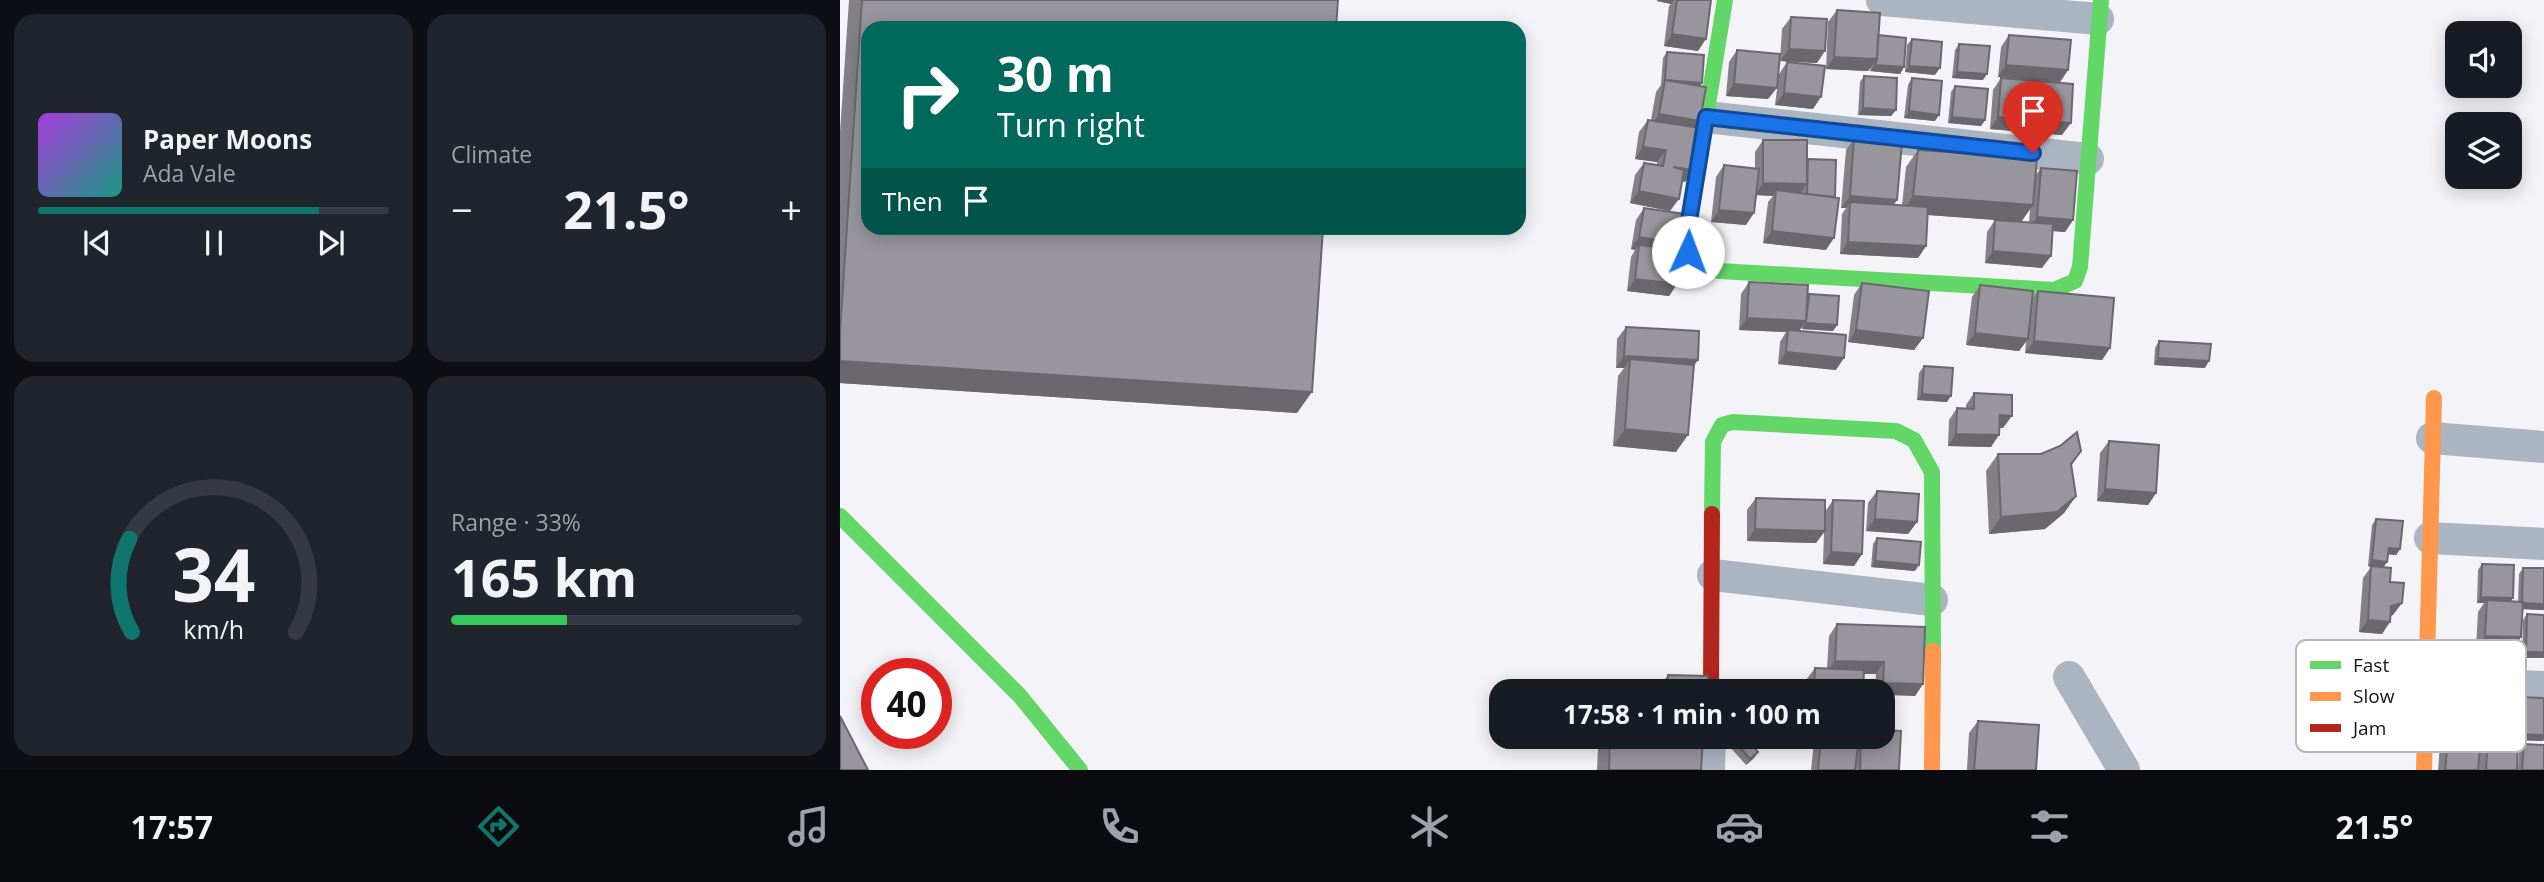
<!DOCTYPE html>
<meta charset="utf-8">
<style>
body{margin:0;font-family:"Open Sans",sans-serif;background:#20242c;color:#f1f3f6;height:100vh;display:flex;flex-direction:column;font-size:26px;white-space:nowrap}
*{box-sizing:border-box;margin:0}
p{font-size:23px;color:#9ea1a6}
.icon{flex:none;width:38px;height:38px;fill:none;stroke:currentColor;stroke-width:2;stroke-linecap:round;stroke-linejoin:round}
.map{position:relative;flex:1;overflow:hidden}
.panel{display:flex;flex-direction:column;gap:14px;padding:14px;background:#0d0f14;width:840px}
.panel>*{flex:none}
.banner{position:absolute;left:21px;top:21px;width:665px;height:214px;border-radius:21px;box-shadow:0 4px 18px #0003;background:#00695c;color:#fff;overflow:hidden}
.tools{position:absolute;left:1605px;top:21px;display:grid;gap:14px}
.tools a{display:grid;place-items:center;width:77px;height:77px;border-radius:14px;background:#171b24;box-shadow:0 4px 18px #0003;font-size:35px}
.speed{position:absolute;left:21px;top:658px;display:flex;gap:14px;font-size:35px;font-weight:700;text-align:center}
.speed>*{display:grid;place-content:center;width:91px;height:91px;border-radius:50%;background:#171b24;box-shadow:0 4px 18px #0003;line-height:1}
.speed .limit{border:10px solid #d22;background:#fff;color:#111}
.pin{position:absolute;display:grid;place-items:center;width:60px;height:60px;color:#fff;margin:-72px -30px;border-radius:50% 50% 50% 0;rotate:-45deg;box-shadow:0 0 7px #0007}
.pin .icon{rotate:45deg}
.me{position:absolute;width:77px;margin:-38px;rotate:2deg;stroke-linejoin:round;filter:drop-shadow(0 0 5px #0008)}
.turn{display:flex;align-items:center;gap:24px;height:147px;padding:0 21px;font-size:32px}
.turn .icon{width:91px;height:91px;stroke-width:2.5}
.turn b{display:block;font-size:49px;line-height:60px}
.then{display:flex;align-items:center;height:66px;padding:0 21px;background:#0003;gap:14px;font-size:26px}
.big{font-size:52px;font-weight:700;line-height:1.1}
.panel .widget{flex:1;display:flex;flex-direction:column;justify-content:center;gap:10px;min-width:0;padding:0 24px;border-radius:21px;background:#20242c}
.panel .dial{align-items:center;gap:0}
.dial svg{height:182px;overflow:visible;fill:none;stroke:#363941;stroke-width:7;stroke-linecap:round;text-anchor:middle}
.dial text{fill:#f1f3f6;stroke:none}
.song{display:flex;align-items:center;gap:21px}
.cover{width:84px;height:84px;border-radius:10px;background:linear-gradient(135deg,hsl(280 70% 55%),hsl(170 70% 35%))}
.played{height:7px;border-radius:4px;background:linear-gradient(90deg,#0f766e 80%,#363941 80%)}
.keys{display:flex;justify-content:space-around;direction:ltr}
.heat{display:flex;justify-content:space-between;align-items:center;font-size:38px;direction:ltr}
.charge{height:10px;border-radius:5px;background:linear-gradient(90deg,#34c759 33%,#363941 0)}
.panel .tiles{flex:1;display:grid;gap:14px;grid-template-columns:repeat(2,1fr)}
.trip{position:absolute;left:649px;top:679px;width:406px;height:70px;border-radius:21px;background:#171b24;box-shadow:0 4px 18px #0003;font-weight:700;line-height:70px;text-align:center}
.tab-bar{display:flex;height:112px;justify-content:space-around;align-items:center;background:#090b0e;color:#9ea1a6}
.tab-bar .icon{width:49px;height:49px}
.tab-bar .selected{color:#0f766e}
.tab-bar b{font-size:32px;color:#f1f3f6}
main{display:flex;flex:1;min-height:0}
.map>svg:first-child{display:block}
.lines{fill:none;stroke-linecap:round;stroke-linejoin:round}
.street{stroke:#abb4c1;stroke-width:32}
.fast{stroke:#63d668;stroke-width:16}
.slow{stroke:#ff974d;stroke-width:16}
.jam{stroke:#b3261e;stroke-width:16}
.wall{fill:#838086;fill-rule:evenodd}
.shaded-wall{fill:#6a686d}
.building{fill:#98959c;stroke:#6a686d;stroke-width:2}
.route-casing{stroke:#114b97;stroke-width:18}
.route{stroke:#1a73e8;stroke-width:12}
.key{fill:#fff;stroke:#b8b8bc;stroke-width:2}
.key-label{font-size:19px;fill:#12131e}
</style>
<main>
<section class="panel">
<div class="tiles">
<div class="widget">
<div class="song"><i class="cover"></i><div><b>Paper Moons</b><p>Ada Vale</p></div></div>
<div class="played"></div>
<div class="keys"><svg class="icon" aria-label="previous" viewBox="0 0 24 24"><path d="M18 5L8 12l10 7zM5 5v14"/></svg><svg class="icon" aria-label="pause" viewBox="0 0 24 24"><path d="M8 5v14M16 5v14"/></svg><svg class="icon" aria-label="next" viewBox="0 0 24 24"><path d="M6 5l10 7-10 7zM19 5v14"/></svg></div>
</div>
<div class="widget"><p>Climate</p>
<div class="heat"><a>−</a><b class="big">21.5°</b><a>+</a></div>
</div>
<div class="widget dial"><svg viewBox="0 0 100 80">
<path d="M14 69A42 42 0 1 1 86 69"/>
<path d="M14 69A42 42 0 0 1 13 28" stroke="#0f766e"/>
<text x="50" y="56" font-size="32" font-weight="700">34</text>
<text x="50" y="72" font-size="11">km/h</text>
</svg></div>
<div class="widget"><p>Range · 33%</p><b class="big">165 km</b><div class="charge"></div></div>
</div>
</section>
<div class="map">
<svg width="1704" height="770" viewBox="0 0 1704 770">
<rect width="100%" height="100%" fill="#f4f4f8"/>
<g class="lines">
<path class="street" d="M 1042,0 L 1258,19
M 866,117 L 1248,159
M 1592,438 L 1704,447
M 1590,538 L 1704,544
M 873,575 L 1092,600
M 1229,677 L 1284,770
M 1586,681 L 1704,687
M 869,770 L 870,737"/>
<path class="fast" d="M 885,0 L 846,239 L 853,261 L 879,271 L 1214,290 L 1235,281 L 1240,267 L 1261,0
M 872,514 L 873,442 L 882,425 L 893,422 L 1056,431 L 1074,440 L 1092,472 L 1093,651
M 0,516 L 180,696 L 240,770"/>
<path class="slow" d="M 1092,770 L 1093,651
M 1584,770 L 1594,398"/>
<path class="jam" d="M 871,691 L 872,514"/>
</g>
<path class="wall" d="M 9,0 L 498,0 L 457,413 L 0,383 L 0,132 Z
M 817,0 L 871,0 L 858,51 L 824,46 L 829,6 L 831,4 L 817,1 Z
M 997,10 L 1038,35 L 1064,67 L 1060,74 L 1030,71 L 1031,68 L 1028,71 L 986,69 L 988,22 Z
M 951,17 L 977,63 L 940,61 L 942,29 Z
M 1169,35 L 1228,70 L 1220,82 L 1158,77 L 1161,47 Z
M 1072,39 L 1095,75 L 1065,72 L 1067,45 Z
M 1119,44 L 1143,80 L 1112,78 L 1115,50 Z
M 897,50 L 928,99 L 886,96 L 889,62 Z
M 827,52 L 862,83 L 860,86 L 860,121 L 855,127 L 853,170 L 845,182 L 842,181 L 830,211 L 790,203 L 795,175 L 804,163 L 817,165 L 817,162 L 795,159 L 799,132 L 808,120 L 811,120 L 816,92 L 821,85 L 823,58 Z
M 947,62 L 973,109 L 935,105 L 939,74 Z
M 1024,76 L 1056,110 L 1051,116 L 1018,115 L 1020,82 Z
M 1072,78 L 1095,121 L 1064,118 L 1068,85 Z
M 1161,78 L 1222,135 L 1150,129 L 1153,90 Z
M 1115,86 L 1145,120 L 1141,126 L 1108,123 L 1111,92 Z
M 1014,138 L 1054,205 L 1062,205 L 1066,167 L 1078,150 L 1195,176 L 1201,168 L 1233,220 L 1225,232 L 1212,231 L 1202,268 L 1145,263 L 1147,232 L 1155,220 L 1159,220 L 1088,215 L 1086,246 L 1078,258 L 1000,254 L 1002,214 L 1006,208 L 1001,208 L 1006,150 ZM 1190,209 L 1189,223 L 1181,222 Z
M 923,140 L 967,160 L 986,250 L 923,243 L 928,202 L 933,196 L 916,195 L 906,225 L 871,222 L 876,177 L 884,165 L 915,169 L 915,152 Z
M 804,208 L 840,244 L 836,249 L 837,284 L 829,296 L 787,291 L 791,257 L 795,250 L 791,249 L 796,220 Z
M 909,282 L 967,296 L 969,294 L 997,325 L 993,331 L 962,329 L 962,326 L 959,331 L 996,370 L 938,364 L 940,342 L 946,332 L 899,330 L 901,294 Z
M 1022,283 L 1083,338 L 1074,350 L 1008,342 L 1014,295 Z
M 1140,285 L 1192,299 L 1198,291 L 1270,348 L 1262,360 L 1185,353 L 1186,341 L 1179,351 L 1126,345 L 1132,297 Z
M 786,327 L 858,360 L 854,365 L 836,452 L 773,446 L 778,376 L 784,368 L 776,368 L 777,339 Z
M 1319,341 L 1365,368 L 1314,365 L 1315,348 Z
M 1084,366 L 1107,402 L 1077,400 L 1079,373 Z
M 1134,393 L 1163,428 L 1159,428 L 1151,447 L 1108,446 L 1109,420 L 1117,408 L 1126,409 L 1126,405 Z
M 1269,441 L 1316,493 L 1308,505 L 1257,501 L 1260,453 Z
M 1241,451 L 1231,466 L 1236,496 L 1224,513 L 1205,529 L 1149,534 L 1146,471 L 1158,454 L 1201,454 Z
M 1037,491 L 1077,522 L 1068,534 L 1026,531 L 1028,503 Z
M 916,498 L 985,512 L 993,500 L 1022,554 L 1014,566 L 983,564 L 984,531 L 976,543 L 907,541 L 907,510 Z
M 1536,519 L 1560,549 L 1556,555 L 1548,554 L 1543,567 L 1550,582 L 1553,615 L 1551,616 L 1542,634 L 1519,632 L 1523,578 L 1531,567 L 1528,566 L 1532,525 Z
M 1037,538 L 1075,571 L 1031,567 L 1033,544 Z
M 1642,564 L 1673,598 L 1671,601 L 1678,602 L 1679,574 L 1683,568 L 1704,568 L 1704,610 L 1683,609 L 1681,637 L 1673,649 L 1636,648 L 1638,612 L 1644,603 L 1637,603 L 1638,570 Z
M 1687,614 L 1704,615 L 1704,658 L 1682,658 L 1683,620 Z
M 997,624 L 1083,684 L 1075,696 L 1043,691 L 1035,691 L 1036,674 L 1024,674 L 1023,691 L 966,691 L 966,680 L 975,668 L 987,668 L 989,636 Z
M 828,675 L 868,691 L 819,691 L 819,687 Z
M 1644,686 L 1674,730 L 1670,737 L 1675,737 L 1676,703 L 1680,697 L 1703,741 L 1678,740 L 1677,770 L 1598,770 L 1600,745 L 1609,733 L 1633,735 L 1635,698 Z
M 1138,721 L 1196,770 L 1127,770 L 1129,733 Z
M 762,737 L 863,737 L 861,770 L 757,770 L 758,748 L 762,743 Z
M 881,737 L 906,737 L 918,752 L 914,758 L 906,765 Z
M 969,737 L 1043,737 L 1059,770 L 971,770 L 974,742 L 977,737 Z
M 1684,744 L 1704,770 L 1678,770 L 1679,750 Z"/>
<path class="shaded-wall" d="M 818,0 L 834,0 L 831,4 L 817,1 Z
M 832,34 L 866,39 L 858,51 L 824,46 Z
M 949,49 L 985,51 L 977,63 L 940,61 Z
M 994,57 L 1037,59 L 1028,71 L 986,69 Z
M 1035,65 L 1064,67 L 1060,74 L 1030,71 Z
M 1166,65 L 1228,70 L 1220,82 L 1158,77 Z
M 1069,66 L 1100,68 L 1095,75 L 1065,72 Z
M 1117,72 L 1147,74 L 1143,80 L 1112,78 Z
M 825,80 L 862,83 L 857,89 Z
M 894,84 L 937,88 L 928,99 L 886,96 Z
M 944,93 L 981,97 L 973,109 L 935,105 Z
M 1023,108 L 1056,110 L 1051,116 L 1018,115 Z
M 1069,111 L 1099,115 L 1095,121 L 1064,118 Z
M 819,114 L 860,121 L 852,133 L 811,126 Z
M 1112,117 L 1145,120 L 1141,126 L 1108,123 Z
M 1158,117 L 1231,123 L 1222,135 L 1150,129 Z
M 803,147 L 826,150 L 817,162 L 795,159 Z
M 833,167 L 853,170 L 845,182 L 824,179 Z
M 923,183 L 967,184 L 958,196 L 936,190 L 933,196 L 915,195 Z
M 799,191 L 839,199 L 830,211 L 790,203 Z
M 1010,196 L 1057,200 L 1049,212 L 1010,202 L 1006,208 L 1001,208 Z
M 1073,196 L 1193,205 L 1181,222 L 1062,213 Z
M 879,210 L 914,213 L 906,225 L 871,222 Z
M 1197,217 L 1233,220 L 1225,232 L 1189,229 Z
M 932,231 L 994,238 L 986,250 L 923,243 Z
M 799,237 L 840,244 L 832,256 L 799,245 L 795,250 L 791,249 Z
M 1008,242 L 1086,246 L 1078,258 L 1000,254 Z
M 1153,251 L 1211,256 L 1202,268 L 1145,263 Z
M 795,279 L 837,284 L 829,296 L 787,291 Z
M 907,318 L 966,321 L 958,333 L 948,330 L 946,332 L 899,330 Z
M 966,323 L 997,325 L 993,331 L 962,329 Z
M 1016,330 L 1083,338 L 1074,350 L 1008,342 Z
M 1135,333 L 1188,339 L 1179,351 L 1126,345 Z
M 1194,341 L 1270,348 L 1262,360 L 1185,353 Z
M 946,352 L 1004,358 L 996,370 L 938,364 Z
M 784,356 L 858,360 L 849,372 L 790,359 L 784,368 L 776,368 Z
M 1318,358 L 1369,361 L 1365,368 L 1314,365 Z
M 0,361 L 472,392 L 457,413 L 0,383 Z
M 1082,394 L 1111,396 L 1107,402 L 1077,400 Z
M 1160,415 L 1172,416 L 1163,428 L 1151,427 Z
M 785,429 L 848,435 L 836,452 L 773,446 Z
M 1116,434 L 1159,435 L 1151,447 L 1108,446 Z
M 1265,489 L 1316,493 L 1308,505 L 1257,501 Z
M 1236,496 L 1224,513 L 1205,529 L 1149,534 L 1161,517 Z
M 1035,519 L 1077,522 L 1068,534 L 1026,531 Z
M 915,529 L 985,531 L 976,543 L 907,541 Z
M 1549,548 L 1560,549 L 1556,555 L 1544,554 Z
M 991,552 L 1022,554 L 1014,566 L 983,564 Z
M 1532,560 L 1547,562 L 1543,568 L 1528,566 Z
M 1035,561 L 1079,565 L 1075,571 L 1031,567 Z
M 1641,597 L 1673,598 L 1669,604 L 1647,600 L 1644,603 L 1637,603 Z
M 1562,603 L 1553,615 L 1543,618 L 1551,606 Z
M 1682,603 L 1704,604 L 1704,610 L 1678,609 Z
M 1528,620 L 1550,622 L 1542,634 L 1519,632 Z
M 1645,636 L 1681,637 L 1673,649 L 1636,648 Z
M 1686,652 L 1704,652 L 1704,658 L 1682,658 Z
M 995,661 L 1044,662 L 1036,674 L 987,673 Z
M 1043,683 L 1083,684 L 1075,696 L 1043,695 L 1043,691 L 1037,691 Z
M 1641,728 L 1674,730 L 1666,742 L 1648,736 L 1644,741 L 1632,740 Z
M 1679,734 L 1704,735 L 1704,740 L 1703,741 L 1674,740 Z
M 918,752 L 914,758 L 906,765 L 910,759 Z"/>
<path class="building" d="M 22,0 L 498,0 L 496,28 L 28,28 L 28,228 L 483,228 L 472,392 L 0,361 L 0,332 Z
M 837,0 L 871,0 L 866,39 L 832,34 Z
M 997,10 L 1040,13 L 1037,59 L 994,57 Z
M 951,17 L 987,19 L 985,51 L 949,49 Z
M 1038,35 L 1066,38 L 1064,67 L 1035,65 L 1037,59 Z
M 1169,35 L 1231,40 L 1228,70 L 1166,65 Z
M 1072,39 L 1102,42 L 1100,68 L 1069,66 Z
M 1119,44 L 1150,46 L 1147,74 L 1117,72 Z
M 897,50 L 940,54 L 937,88 L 894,84 Z
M 827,52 L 864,55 L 862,83 L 825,80 Z
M 947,62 L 985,66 L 981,97 L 944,93 Z
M 1024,76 L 1057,78 L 1056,110 L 1023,108 Z
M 1072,78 L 1102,81 L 1099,115 L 1069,111 Z
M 1161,78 L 1233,84 L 1231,123 L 1158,117 Z
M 825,80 L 866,87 L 860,121 L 819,114 Z
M 1115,86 L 1148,89 L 1145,120 L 1112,117 Z
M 808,120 L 860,128 L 853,170 L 833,167 L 844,170 L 839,199 L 799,191 L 804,163 L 823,166 L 826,150 L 803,147 Z
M 1014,138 L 1062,142 L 1057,200 L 1010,196 Z
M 923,140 L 967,140 L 967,184 L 923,183 Z
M 1078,150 L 1197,158 L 1193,205 L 1073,196 Z
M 968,159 L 996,160 L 995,197 L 967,194 Z
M 884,165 L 919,169 L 914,213 L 879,210 Z
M 1201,168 L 1237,171 L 1233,220 L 1197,217 Z
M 936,190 L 999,198 L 994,238 L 932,231 Z
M 1010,202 L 1088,207 L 1086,246 L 1008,242 Z
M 804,208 L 845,214 L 840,244 L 799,237 Z
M 1155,220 L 1213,224 L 1211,256 L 1153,251 Z
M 799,245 L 842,250 L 837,284 L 795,279 Z
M 909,282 L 968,285 L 966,321 L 907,318 Z
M 1022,283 L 1089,291 L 1083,338 L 1016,330 Z
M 1140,285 L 1193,291 L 1188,339 L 1135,333 Z
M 1198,291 L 1274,298 L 1270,348 L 1194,341 Z
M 969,294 L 999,296 L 997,325 L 966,323 Z
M 786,327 L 859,331 L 858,360 L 784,356 Z
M 948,330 L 1006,335 L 1004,358 L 946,352 Z
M 1319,341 L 1371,344 L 1369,361 L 1318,358 Z
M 790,359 L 854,365 L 848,435 L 785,429 Z
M 1084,366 L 1113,368 L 1111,396 L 1082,394 Z
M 1134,393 L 1172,395 L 1172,416 L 1160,415 L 1159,435 L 1116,434 L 1117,408 L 1134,409 Z
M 1237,432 L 1241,451 L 1231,464 L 1236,496 L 1217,512 L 1161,517 L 1158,454 L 1201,454 L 1220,446 Z
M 1269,441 L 1319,445 L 1316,493 L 1265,489 Z
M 1037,491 L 1079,494 L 1077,522 L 1035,519 Z
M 916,498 L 985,500 L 985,531 L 915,529 Z
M 993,500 L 1024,501 L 1022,554 L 991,552 Z
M 1536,519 L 1563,521 L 1560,549 L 1549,548 L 1547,562 L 1532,560 Z
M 1037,538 L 1081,542 L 1079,565 L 1035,561 Z
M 1642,564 L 1674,565 L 1673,598 L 1641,597 Z
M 1531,566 L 1551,568 L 1550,582 L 1564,583 L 1562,603 L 1551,606 L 1550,622 L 1528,620 Z
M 1683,568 L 1704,568 L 1704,604 L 1682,603 Z
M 1647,600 L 1683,602 L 1681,637 L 1645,636 Z
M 1687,614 L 1704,615 L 1704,652 L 1686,652 Z
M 997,624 L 1085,627 L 1083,684 L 1043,683 L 1044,662 L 995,661 Z
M 975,668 L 1024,670 L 1023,691 L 974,691 Z
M 828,675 L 868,676 L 868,691 L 827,691 Z
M 1680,697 L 1704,698 L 1704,735 L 1679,734 Z
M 0,716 L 28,770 L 0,770 Z
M 1138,721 L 1199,725 L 1196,770 L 1134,770 Z
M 1043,730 L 1061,731 L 1059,770 L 1020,770 L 1021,737 L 1043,737 Z
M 1609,733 L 1641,736 L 1638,770 L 1605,770 Z
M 1648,736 L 1678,738 L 1677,770 L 1646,770 Z
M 770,737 L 863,737 L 861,770 L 769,770 Z
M 891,737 L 906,737 L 918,752 L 910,759 Z
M 981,737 L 1019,737 L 1015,770 L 978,770 Z
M 1684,744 L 1704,745 L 1704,770 L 1682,770 Z"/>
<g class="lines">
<defs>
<path id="route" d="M 848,252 L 846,239 L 866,117 L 1193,153"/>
</defs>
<use href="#route" class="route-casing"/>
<use href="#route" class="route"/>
</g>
<rect x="1456" y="640" width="230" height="112" rx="10" class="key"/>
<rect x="1470" y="661" width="31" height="8" fill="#63d668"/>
<rect x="1470" y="692" width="31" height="9" fill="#ff974d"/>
<rect x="1470" y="724" width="31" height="8" fill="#b3261e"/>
<g class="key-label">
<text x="1513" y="672">Fast</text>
<text x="1513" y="703">Slow</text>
<text x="1513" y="735">Jam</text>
</g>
</svg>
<div class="tools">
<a><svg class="icon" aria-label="sound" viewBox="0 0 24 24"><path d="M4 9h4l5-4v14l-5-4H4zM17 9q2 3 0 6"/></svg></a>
<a><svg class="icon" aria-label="layers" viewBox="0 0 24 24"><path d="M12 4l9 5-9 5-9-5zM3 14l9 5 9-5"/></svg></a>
</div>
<div class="speed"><div class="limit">40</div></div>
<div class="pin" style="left:1193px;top:153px;background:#d93025"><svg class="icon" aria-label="arrive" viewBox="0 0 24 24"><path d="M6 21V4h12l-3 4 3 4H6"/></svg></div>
<svg class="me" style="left:848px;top:252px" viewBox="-20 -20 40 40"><circle r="19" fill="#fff"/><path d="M0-13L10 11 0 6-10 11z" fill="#1a73e8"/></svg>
<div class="trip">17:58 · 1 min · 100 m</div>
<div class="banner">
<div class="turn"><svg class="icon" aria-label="right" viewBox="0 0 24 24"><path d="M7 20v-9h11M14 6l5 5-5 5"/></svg><div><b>30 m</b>Turn right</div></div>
<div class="then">Then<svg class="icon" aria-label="arrive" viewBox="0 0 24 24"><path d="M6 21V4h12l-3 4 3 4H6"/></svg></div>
</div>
</div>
</main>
<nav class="tab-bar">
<b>17:57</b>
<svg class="icon selected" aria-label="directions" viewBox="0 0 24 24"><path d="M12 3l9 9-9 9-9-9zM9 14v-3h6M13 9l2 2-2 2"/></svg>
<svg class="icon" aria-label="music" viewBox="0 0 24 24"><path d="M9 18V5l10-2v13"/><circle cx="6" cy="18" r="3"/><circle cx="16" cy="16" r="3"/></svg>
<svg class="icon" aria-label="phone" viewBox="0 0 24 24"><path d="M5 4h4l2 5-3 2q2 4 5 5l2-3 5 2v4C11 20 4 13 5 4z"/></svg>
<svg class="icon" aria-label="climate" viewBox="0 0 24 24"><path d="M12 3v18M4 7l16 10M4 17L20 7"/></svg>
<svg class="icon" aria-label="car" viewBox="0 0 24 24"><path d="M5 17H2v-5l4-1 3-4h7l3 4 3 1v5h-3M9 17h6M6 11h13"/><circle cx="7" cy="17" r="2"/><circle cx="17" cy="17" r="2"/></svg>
<svg class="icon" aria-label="filters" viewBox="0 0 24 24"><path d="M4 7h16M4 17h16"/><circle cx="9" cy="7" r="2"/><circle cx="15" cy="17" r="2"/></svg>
<b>21.5°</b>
</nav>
